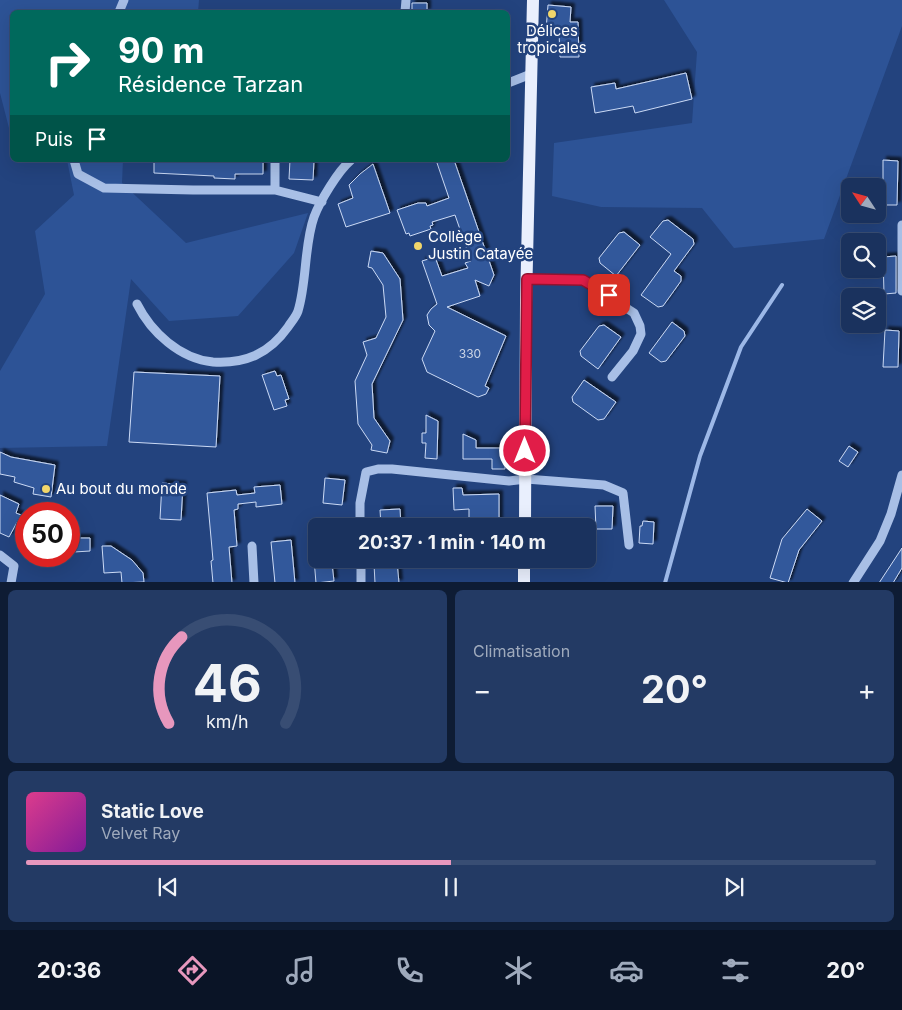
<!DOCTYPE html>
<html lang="fr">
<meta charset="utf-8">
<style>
body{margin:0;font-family:Inter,sans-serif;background:#233a64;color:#f1f3f6;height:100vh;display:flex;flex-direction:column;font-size:19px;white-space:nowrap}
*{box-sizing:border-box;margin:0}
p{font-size:16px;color:#9faabc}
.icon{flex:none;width:28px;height:28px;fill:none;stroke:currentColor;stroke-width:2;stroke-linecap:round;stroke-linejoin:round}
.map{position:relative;height:582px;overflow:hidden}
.details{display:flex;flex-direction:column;gap:8px;padding:8px;background:#0e1c34;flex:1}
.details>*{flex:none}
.hud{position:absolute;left:10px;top:10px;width:500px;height:152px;border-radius:8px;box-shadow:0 5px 20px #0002,0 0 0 1px #384d73;background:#00695c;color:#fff;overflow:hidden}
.needle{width:32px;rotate:306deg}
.controls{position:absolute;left:841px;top:178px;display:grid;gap:10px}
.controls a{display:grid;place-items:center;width:45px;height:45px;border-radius:8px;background:#1a325e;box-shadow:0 5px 20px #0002,0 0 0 1px #384d73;font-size:25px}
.speed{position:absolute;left:15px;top:502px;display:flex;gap:10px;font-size:25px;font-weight:700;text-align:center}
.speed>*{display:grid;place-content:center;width:65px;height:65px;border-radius:50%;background:#1a325e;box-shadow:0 5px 20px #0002,0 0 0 1px #384d73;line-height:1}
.speed .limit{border:8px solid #d22;background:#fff;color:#111}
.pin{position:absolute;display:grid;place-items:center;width:42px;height:42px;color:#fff;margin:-21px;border-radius:10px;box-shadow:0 2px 8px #0006}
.me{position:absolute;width:55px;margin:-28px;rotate:0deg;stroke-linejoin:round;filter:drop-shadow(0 0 4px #0008)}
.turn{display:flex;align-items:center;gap:18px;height:105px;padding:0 25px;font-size:22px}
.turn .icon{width:65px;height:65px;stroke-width:2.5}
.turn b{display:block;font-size:35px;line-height:42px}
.then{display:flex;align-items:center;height:48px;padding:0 25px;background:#0003;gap:10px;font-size:19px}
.big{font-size:38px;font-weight:700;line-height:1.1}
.details .card{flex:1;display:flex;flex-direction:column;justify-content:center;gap:8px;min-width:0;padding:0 18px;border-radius:8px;background:#233a64}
.details .dial{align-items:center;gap:0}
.dial svg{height:130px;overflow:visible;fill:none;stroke:#384d73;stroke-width:7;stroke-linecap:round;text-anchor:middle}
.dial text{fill:#f1f3f6;stroke:none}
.song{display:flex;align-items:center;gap:15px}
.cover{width:60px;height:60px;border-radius:8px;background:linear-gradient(135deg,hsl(330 70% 55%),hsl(290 70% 35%))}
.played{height:5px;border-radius:2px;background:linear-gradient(90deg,#e797bd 50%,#384d73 50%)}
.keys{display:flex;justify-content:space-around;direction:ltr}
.heat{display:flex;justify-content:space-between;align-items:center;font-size:28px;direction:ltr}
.details .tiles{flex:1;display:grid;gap:8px;grid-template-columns:1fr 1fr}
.card:last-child{grid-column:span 2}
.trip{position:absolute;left:308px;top:518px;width:288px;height:50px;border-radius:8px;background:#1a325e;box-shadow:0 5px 20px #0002,0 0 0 1px #384d73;font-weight:700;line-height:50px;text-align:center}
.menu{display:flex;height:80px;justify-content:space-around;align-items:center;background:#0a1426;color:#9faabc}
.menu .icon{width:35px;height:35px}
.menu .selected{color:#e797bd}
.menu b{font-size:22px;color:#f1f3f6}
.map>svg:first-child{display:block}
.green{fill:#2d5396}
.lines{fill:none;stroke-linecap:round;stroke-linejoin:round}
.stream{stroke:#9cb8e7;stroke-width:4}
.building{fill:#33589b;stroke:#cbdaf5;filter:url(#shadow)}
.minor{stroke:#a8bfe6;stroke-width:9}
.major{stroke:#e9effd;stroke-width:12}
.route-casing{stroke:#92132f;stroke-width:12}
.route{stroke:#e11d48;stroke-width:9}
.poi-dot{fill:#f1d66b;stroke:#23437e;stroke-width:2}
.labels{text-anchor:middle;stroke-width:5;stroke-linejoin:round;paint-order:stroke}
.number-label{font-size:12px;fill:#ccd5e6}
.poi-label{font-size:15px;fill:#fff;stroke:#23437e;text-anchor:start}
</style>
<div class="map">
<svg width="902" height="583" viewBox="0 0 902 583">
<defs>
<filter id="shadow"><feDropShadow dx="3.5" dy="-3.5" stdDeviation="1" flood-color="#0009"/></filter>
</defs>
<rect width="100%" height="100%" fill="#23437e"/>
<path class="green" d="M 0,0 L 199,0 L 198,12 L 12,12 L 12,132 L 10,132 L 0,93 Z
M 664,0 L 902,0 L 902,26 L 824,239 L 734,248 L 702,208 L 601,207 L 552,196 L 554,143 L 692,123 L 697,52 Z
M 67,160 L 123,160 L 122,183 L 186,243 L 308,213 L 294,253 L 238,316 L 169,321 L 131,279 L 107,446 L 0,448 L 0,371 L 45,294 L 35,231 L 74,195 Z"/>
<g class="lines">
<path class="stream" d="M 665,583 L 700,456 L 741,347 L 782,285"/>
</g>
<path class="building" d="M 412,3 L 427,3 L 427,12 L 412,12 Z
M 548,5 L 571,7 L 570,22 L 578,22 L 579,57 L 560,57 L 559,32 L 546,30 Z
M 686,73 L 692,99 L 635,113 L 633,106 L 595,113 L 591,87 L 615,83 L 616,89 Z
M 154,160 L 263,160 L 263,174 L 235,174 L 235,179 L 214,178 L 214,176 L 154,173 Z
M 290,160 L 314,160 L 313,180 L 289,179 Z
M 436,160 L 454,160 L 494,275 L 489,286 L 475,280 L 480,296 L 447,307 L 506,336 L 485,386 L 489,388 L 486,394 L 478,397 L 427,372 L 422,359 L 435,331 L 429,325 L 427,315 L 431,309 L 437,304 L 422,261 L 435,257 L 442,276 L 468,268 L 465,263 L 471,261 L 455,215 L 432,222 L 433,225 L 430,226 L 431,229 L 410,236 L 409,233 L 406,234 L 397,210 L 418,203 L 426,203 L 427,206 L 449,198 Z
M 883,160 L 898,161 L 897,205 L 883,205 Z
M 373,164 L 390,213 L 346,227 L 338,204 L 353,198 L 349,185 L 360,174 Z
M 668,220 L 693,239 L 694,244 L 674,271 L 681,276 L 681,281 L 663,306 L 658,307 L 641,295 L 671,254 L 650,237 L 663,221 Z
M 624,232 L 640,245 L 616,276 L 600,263 L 599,258 L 619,233 Z
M 371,251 L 383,253 L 400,279 L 403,320 L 372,384 L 374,418 L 390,441 L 387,453 L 371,450 L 372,445 L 358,424 L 355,381 L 367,355 L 363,342 L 376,338 L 386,317 L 383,285 L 372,268 L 368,267 Z
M 896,256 L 896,293 L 884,294 L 883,257 Z
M 672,322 L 684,331 L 685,336 L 666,361 L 661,362 L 649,353 Z
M 604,325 L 621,337 L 598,369 L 581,356 L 580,351 L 599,326 Z
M 885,330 L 899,331 L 898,367 L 883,367 Z
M 275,371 L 277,376 L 281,375 L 289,399 L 285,400 L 287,406 L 274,410 L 262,375 Z
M 134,372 L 220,376 L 216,447 L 129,442 Z
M 584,380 L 616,402 L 604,419 L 598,420 L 573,402 L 572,397 Z
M 426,415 L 438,421 L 437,459 L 425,458 L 426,443 L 422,443 L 422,433 L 426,433 Z
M 463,434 L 476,440 L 476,448 L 505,448 L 505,469 L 492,469 L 492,459 L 463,459 Z
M 849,446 L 858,452 L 848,467 L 839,461 Z
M 0,452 L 11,457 L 55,465 L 51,497 L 33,494 L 34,488 L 14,482 L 15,477 L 0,474 Z
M 325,478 L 345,480 L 342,505 L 323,503 Z
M 162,483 L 183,485 L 181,520 L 160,519 Z
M 280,485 L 282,504 L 256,507 L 256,502 L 238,504 L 238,509 L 234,510 L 237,546 L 229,547 L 232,583 L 213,583 L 211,561 L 213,560 L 207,493 L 236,490 L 237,495 L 255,493 L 254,487 Z
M 453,488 L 462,488 L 463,495 L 499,494 L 499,526 L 469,526 L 469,509 L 454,510 Z
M 0,495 L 19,504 L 16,513 L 21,515 L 9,537 L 0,533 Z
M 595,506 L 613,506 L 612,529 L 596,529 Z
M 400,509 L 401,526 L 381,526 L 380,510 Z
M 807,509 L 822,521 L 799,550 L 788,583 L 770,578 L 782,539 Z
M 643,521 L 654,522 L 653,544 L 639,543 L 640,526 L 642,526 Z
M 74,538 L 90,538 L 90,551 L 74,552 Z
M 291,540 L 295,583 L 275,583 L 271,542 Z
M 102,546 L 111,546 L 132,560 L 143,573 L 144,582 L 122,583 L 121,572 L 104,573 Z
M 902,548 L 902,568 L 893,583 L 879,583 Z
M 314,559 L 329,559 L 329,564 L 332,564 L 334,581 L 316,583 Z
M 397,562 L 399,583 L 375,583 L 374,564 Z"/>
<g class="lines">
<path class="minor" d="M 119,12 L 124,0
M 405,12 L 406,0
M 508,83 L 531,74
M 74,160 L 78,174 L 104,188 L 193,190 L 275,190 L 322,202
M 275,160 L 275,190
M 902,225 L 902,291
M 527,279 L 583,280 L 634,313 L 640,326 L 641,334 L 633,351 L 612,377
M 137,304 C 151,332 180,359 213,362 C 245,364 269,354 288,327 C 291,322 296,317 298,311 C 307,282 304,245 314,217 C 320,201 338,171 351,160
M 360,526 L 360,503 L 366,472 L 378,469 L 392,469 L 509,481 L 526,479 L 604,485 L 623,493 L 629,545
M 252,546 L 254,583
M 0,555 L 14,566 L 11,583
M 361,559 L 361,583
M 853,583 L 880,541 L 891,514 L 902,475"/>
<path class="major" d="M 525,526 L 526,303 L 533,0
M 524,583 L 524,559"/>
</g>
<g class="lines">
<defs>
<path id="route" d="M 525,451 L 527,279 L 583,280 L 609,295"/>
</defs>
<use href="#route" class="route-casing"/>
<use href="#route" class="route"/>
</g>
<g class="poi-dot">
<circle cx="552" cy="14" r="5"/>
<circle cx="418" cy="246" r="5"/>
<circle cx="46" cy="489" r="5"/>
</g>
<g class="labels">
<g class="number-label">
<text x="470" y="358">330</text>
</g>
<g class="poi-label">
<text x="552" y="36" text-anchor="middle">Délices<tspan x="552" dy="17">tropicales</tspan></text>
<text x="428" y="242">Collège<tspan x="428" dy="17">Justin Catayée</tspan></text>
<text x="56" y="494">Au bout du monde</text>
</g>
</g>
</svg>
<div class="controls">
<a><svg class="needle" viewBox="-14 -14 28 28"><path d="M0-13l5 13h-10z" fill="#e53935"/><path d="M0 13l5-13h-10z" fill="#9faabc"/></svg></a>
<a><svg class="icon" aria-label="search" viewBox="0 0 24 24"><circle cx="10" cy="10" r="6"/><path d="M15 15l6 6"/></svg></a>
<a><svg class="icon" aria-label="layers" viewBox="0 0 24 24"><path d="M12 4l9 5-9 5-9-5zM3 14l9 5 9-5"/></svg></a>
</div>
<div class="speed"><div class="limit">50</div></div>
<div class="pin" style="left:609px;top:295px;background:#d93025"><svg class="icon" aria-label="arrive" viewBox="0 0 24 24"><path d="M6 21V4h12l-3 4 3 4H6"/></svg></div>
<svg class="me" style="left:525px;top:451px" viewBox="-20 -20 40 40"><circle r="17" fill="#e11d48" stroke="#fff" stroke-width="3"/><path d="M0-11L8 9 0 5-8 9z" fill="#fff"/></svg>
<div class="trip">20:37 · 1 min · 140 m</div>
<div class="hud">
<div class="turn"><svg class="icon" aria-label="right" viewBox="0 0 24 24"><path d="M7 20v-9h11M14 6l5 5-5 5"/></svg><div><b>90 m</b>Résidence Tarzan</div></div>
<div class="then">Puis<svg class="icon" aria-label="arrive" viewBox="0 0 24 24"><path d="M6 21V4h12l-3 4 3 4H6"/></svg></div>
</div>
</div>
<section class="details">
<div class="tiles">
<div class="card dial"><svg viewBox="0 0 100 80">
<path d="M14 69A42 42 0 1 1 86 69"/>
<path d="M14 69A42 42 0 0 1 22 16" stroke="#e797bd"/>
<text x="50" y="56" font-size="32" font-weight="700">46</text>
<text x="50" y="72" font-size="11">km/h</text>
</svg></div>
<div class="card"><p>Climatisation</p>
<div class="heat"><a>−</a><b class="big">20°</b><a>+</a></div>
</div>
<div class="card">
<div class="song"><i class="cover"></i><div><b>Static Love</b><p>Velvet Ray</p></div></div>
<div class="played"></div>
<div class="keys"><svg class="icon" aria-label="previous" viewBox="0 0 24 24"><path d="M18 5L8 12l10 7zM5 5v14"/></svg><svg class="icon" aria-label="pause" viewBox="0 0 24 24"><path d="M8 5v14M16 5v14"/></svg><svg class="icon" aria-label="next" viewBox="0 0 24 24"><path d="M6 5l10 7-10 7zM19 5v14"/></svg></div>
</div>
</div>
</section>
<nav class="menu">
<b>20:36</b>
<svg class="icon selected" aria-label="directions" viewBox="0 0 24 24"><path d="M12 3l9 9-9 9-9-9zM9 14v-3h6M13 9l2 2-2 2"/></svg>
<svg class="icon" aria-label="music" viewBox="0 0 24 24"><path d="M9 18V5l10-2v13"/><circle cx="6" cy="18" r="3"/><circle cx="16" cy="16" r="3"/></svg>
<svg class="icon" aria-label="phone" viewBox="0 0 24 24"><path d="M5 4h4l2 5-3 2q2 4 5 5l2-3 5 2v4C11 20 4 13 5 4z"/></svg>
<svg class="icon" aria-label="climate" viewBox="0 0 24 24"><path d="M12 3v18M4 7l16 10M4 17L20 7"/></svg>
<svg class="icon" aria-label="car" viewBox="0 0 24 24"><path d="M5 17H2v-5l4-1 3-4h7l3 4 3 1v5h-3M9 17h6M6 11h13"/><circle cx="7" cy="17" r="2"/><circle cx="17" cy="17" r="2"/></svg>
<svg class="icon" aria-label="filters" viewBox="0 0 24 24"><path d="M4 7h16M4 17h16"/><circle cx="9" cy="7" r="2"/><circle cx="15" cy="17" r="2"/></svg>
<b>20°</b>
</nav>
